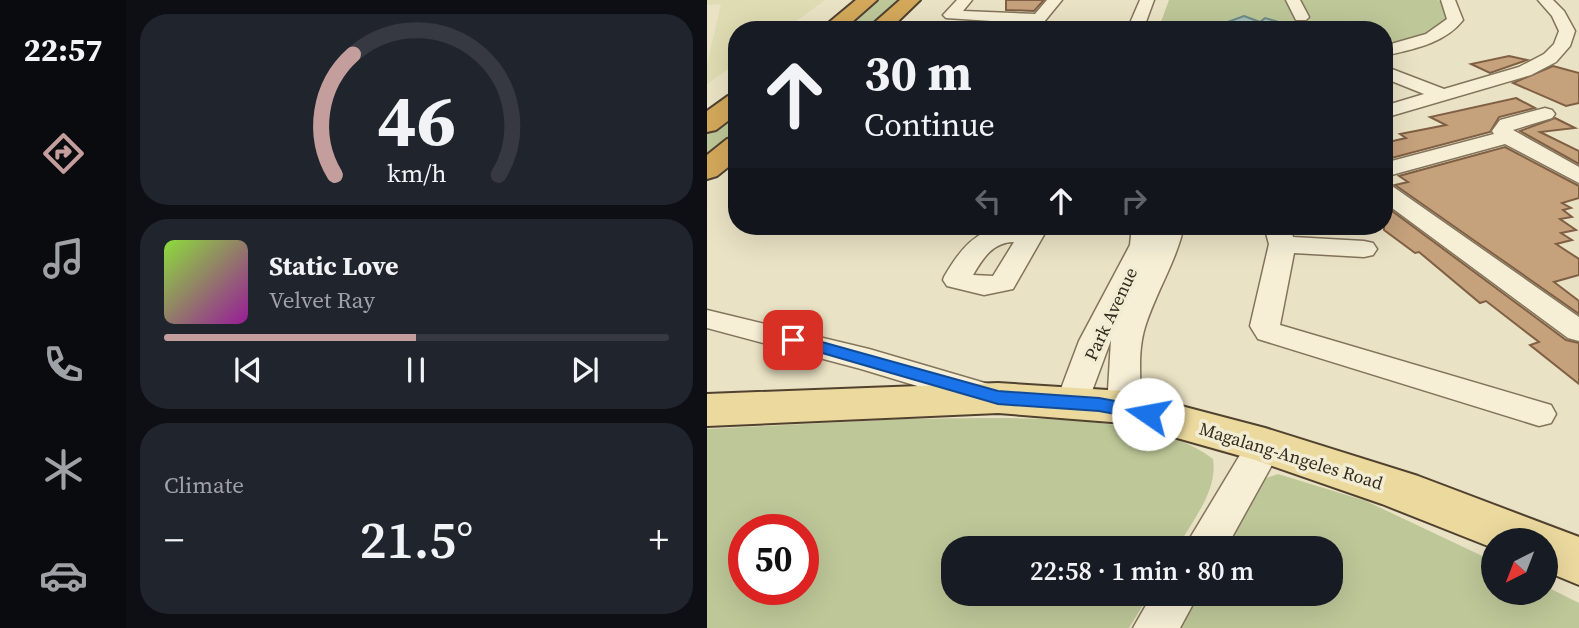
<!DOCTYPE html>
<meta charset="utf-8">
<style>
body{margin:0;font-family:"Source Serif 4",serif;background:#20242c;color:#f1f3f6;height:100vh;display:flex;flex-direction:column;font-size:26px;white-space:nowrap}
*{box-sizing:border-box;margin:0}
p{font-size:23px;color:#9ea1a6}
.icon{flex:none;width:38px;height:38px;fill:none;stroke:currentColor;stroke-width:2;stroke-linecap:round;stroke-linejoin:round}
.map{position:relative;flex:1;overflow:hidden}
.panel{display:flex;flex-direction:column;gap:14px;padding:14px;background:#0d0f14;width:581px}
.panel>*{flex:none}
.banner{position:absolute;left:21px;top:21px;width:665px;height:214px;border-radius:28px;box-shadow:0 7px 28px #0002;background:#171b24;color:#f1f3f6;overflow:hidden}
.needle{width:46px;rotate:222deg}
.tools{position:absolute;left:774px;top:528px;display:grid;gap:14px}
.tools a{display:grid;place-items:center;width:77px;height:77px;border-radius:50%;background:#171b24;box-shadow:0 7px 28px #0002;font-size:35px}
.speed{position:absolute;left:21px;top:514px;display:flex;gap:14px;font-size:35px;font-weight:700;text-align:center}
.speed>*{display:grid;place-content:center;width:91px;height:91px;border-radius:50%;background:#171b24;box-shadow:0 7px 28px #0002;line-height:1}
.speed .limit{border:10px solid #d22;background:#fff;color:#111}
.pin{position:absolute;display:grid;place-items:center;width:60px;height:60px;color:#fff;margin:-30px;border-radius:14px;box-shadow:0 4px 10px #0006}
.me{position:absolute;width:77px;margin:-38px;rotate:282deg;stroke-linejoin:round;filter:drop-shadow(0 0 5px #0008)}
.turn{display:flex;align-items:center;gap:24px;height:147px;padding:0 21px;font-size:32px}
.turn .icon{width:91px;height:91px;stroke-width:2.5}
.turn b{display:block;font-size:49px;line-height:60px}
.lanes{display:flex;align-items:center;height:66px;padding:0 21px;background:#0003;justify-content:center;gap:35px;direction:ltr}
.lanes .off{opacity:.35}
.big{font-size:52px;font-weight:600;line-height:1.1}
.panel .card{flex:1;display:flex;flex-direction:column;justify-content:center;gap:10px;min-width:0;padding:0 24px;border-radius:28px;background:#20242c}
.panel .dial{align-items:center;gap:0}
.dial svg{height:182px;overflow:visible;fill:none;stroke:#363941;stroke-width:7;stroke-linecap:round;text-anchor:middle}
.dial text{fill:#f1f3f6;stroke:none}
.song{display:flex;align-items:center;gap:21px}
.cover{width:84px;height:84px;border-radius:10px;background:linear-gradient(135deg,hsl(90 70% 55%),hsl(300 70% 35%))}
.played{height:7px;border-radius:4px;background:linear-gradient(90deg,#c49e9d 50%,#363941 50%)}
.keys{display:flex;justify-content:space-around;direction:ltr}
.heat{display:flex;justify-content:space-between;align-items:center;font-size:38px;direction:ltr}
.trip{position:absolute;left:234px;top:536px;width:402px;height:70px;border-radius:28px;background:#171b24;box-shadow:0 7px 28px #0002;font-weight:600;line-height:70px;text-align:center}
main{display:flex;flex:1;min-height:0}
.tab-bar{display:flex;flex-direction:column;width:126px;justify-content:space-around;align-items:center;background:#090b0e;color:#9ea1a6}
.tab-bar .icon{width:49px;height:49px}
.tab-bar .on{color:#c49e9d}
.tab-bar b{font-size:32px;color:#f1f3f6}
.map>svg:first-child{display:block}
.farmland{fill:#dfdbb2}
.green{fill:#bec798;fill-rule:evenodd}
.water{fill:#a5bdb8;stroke:#6d8b86;stroke-width:2}
.building{fill:#c5a17c;stroke:#806044;stroke-width:2}
.lines{fill:none;stroke-linecap:round;stroke-linejoin:round}
.minor-casing{stroke:#83745c;stroke-width:3}
.major-casing{stroke:#514230;stroke-width:4}
.highway-casing{stroke:#514230;stroke-width:4}
.minor{fill:#f6efd6;fill-rule:evenodd}
.major{fill:#ebd99e;fill-rule:evenodd}
.highway{fill:#d3a85b;fill-rule:evenodd}
.route{fill:#1a73e8;stroke:#114b97;stroke-width:2}
.labels{text-anchor:middle;stroke-width:7;stroke-linejoin:round;paint-order:stroke}
.street-label{font-size:18px;fill:#342b1f;stroke:#f2ecd2}
</style>
<main>
<nav class="tab-bar">
<b>22:57</b>
<svg class="icon on" aria-label="directions" viewBox="0 0 24 24"><path d="M12 3l9 9-9 9-9-9zM9 14v-3h6M13 9l2 2-2 2"/></svg>
<svg class="icon" aria-label="music" viewBox="0 0 24 24"><path d="M9 18V5l10-2v13"/><circle cx="6" cy="18" r="3"/><circle cx="16" cy="16" r="3"/></svg>
<svg class="icon" aria-label="phone" viewBox="0 0 24 24"><path d="M5 4h4l2 5-3 2q2 4 5 5l2-3 5 2v4C11 20 4 13 5 4z"/></svg>
<svg class="icon" aria-label="climate" viewBox="0 0 24 24"><path d="M12 3v18M4 7l16 10M4 17L20 7"/></svg>
<svg class="icon" aria-label="car" viewBox="0 0 24 24"><path d="M5 17H2v-5l4-1 3-4h7l3 4 3 1v5h-3M9 17h6M6 11h13"/><circle cx="7" cy="17" r="2"/><circle cx="17" cy="17" r="2"/></svg>
</nav>
<section class="panel">
<div class="card dial"><svg viewBox="0 0 100 80">
<path d="M14 69A42 42 0 1 1 86 69"/>
<path d="M14 69A42 42 0 0 1 22 16" stroke="#c49e9d"/>
<text x="50" y="56" font-size="32" font-weight="700">46</text>
<text x="50" y="72" font-size="11">km/h</text>
</svg></div>
<div class="card">
<div class="song"><i class="cover"></i><div><b>Static Love</b><p>Velvet Ray</p></div></div>
<div class="played"></div>
<div class="keys"><svg class="icon" aria-label="previous" viewBox="0 0 24 24"><path d="M18 5L8 12l10 7zM5 5v14"/></svg><svg class="icon" aria-label="pause" viewBox="0 0 24 24"><path d="M8 5v14M16 5v14"/></svg><svg class="icon" aria-label="next" viewBox="0 0 24 24"><path d="M6 5l10 7-10 7zM19 5v14"/></svg></div>
</div>
<div class="card"><p>Climate</p>
<div class="heat"><a>−</a><b class="big">21.5°</b><a>+</a></div>
</div>
</section>
<div class="map">
<svg width="872" height="628" viewBox="0 0 872 628">
<rect width="100%" height="100%" fill="#eae2c4"/>
<path class="farmland" d="M 0,0 L 118,0 L 77,30 L 30,30 L 30,63 L 0,84 L 0,65 L 14,4 L 0,5 Z"/>
<path class="green" d="M 169,0 L 196,0 L 160,30 L 130,30 Z
M 462,0 L 730,0 L 737,3 L 743,13 L 737,28 L 677,49 L 677,30 L 451,30 Z
M 30,107 L 30,136 L 0,161 L 0,130 Z
M 193,419 C 273,419 444,408 506,459 C 511,491 485,521 470,548 L 247,548 L 247,593 L 443,593 L 422,628 L 0,628 L 0,429 ZM 37,530 L 96,530 L 96,590 L 37,590 Z
M 571,474 L 659,501 L 786,561 L 786,593 L 838,593 L 838,586 L 872,603 L 872,628 L 473,628 L 493,593 L 625,593 L 625,548 L 518,548 L 559,478 Z"/>
<path class="water" d="M 537,16 L 553,22 L 558,18 L 600,30 L 542,30 L 518,23 Z"/>
<path class="building" d="M 299,0 L 337,0 L 327,11 L 299,10 Z
M 802,56 L 820,60 L 783,73 L 764,64 Z
M 846,66 L 872,73 L 872,103 L 859,106 L 806,83 Z
M 809,98 L 828,108 L 792,117 L 783,132 L 677,160 L 677,143 L 699,138 L 693,134 L 739,125 L 723,117 Z
M 848,118 L 868,128 L 833,132 L 872,151 L 872,164 L 813,131 Z
M 798,147 L 872,186 L 872,198 L 855,203 L 864,208 L 856,210 L 865,217 L 853,219 L 869,230 L 854,233 L 865,240 L 849,244 L 872,259 L 872,275 L 847,282 L 872,301 L 872,314 L 688,185 L 701,182 L 692,176 Z
M 677,205 L 859,340 L 872,343 L 872,384 L 823,345 L 832,342 L 779,301 L 773,303 L 712,252 L 708,253 L 677,230 Z"/>
<g class="lines">
<defs>
<path id="minor" d="M 250,0 L 265,0 L 256,11 L 328,14 L 340,0 L 355,0 L 337,22 L 332,24 L 239,18 L 236,15 Z
M 433,0 L 447,0 L 436,30 L 420,30 Z
M 579,0 L 593,0 L 602,17 L 599,20 L 589,20 Z
M 734,0 L 748,0 L 756,20 C 737,44 706,49 677,56 L 677,46 L 719,34 L 740,19 Z
M 831,0 L 846,0 L 857,11 L 868,31 L 863,46 L 849,62 L 824,75 L 677,118 L 677,106 L 717,94 L 677,78 L 677,66 L 737,89 L 812,67 L 837,54 L 847,44 L 852,31 L 845,16 Z
M 838,108 L 845,110 L 848,114 L 845,118 L 806,130 L 872,167 L 872,183 L 798,144 L 677,177 L 677,163 L 787,134 L 785,131 L 793,120 Z
M 677,184 L 685,186 L 872,317 L 872,341 L 861,338 L 677,202 Z
M 298,226 L 342,226 L 306,289 L 277,295 L 240,286 L 236,280 L 237,277 C 252,251 268,230 298,226 ZM 307,242 L 286,276 L 266,275 C 276,258 286,242 307,242 Z
M 425,226 L 451,226 L 450,229 L 451,226 L 477,226 C 469,262 449,292 438,327 C 430,353 434,380 434,407 L 429,416 L 417,419 L 405,416 L 400,407 L 404,340 L 378,410 L 366,414 L 354,410 L 349,402 L 372,341 L 423,245 Z
M 557,226 L 583,226 L 586,237 L 657,241 L 666,243 L 670,249 L 666,255 L 657,257 L 587,253 L 573,325 L 844,405 L 849,414 L 844,423 L 832,426 L 551,339 L 543,326 L 562,244 Z
M 0,310 L 162,349 L 295,388 L 300,396 L 295,404 L 283,408 L 154,369 L 0,328 Z
M 558,432 L 571,435 L 576,445 L 519,548 L 477,548 L 545,435 Z
M 446,593 L 492,593 L 473,628 L 426,628 Z"/>
<path id="major" d="M 291,383 L 417,391 L 558,428 L 711,476 L 872,537 L 872,585 L 838,571 L 838,541 L 786,541 L 786,548 L 675,504 L 548,460 L 417,423 L 291,413 L 0,426 L 0,394 Z"/>
<path id="highway" d="M 149,0 L 170,0 L 136,30 L 113,30 Z
M 193,0 L 213,0 L 182,30 L 159,30 Z
M 30,94 L 30,114 L 9,130 L 0,132 L 0,111 L 21,96 Z
M 30,137 L 30,160 L 10,176 L 0,179 L 0,155 L 20,139 Z"/>
</defs>
<use href="#minor" class="minor-casing"/>
<use href="#major" class="major-casing"/>
<use href="#highway" class="highway-casing"/>
<use href="#minor" class="minor"/>
<use href="#major" class="major"/>
<use href="#highway" class="highway"/>
</g>
<path class="route" d="M 86,334 L 291,391 L 392,398 L 441,407 L 447,409 L 450,414 L 447,418 L 441,420 L 392,411 L 291,404 L 81,343 L 78,340 Z"/>
<g class="labels">
<g class="street-label">
<text transform="translate(404 314) rotate(-65)" y="6">Park Avenue</text>
<text transform="translate(584 456) rotate(17)" y="6">Magalang-Angeles Road</text>
</g>
</g>
</svg>
<div class="tools">
<a><svg class="needle" viewBox="-14 -14 28 28"><path d="M0-13l5 13h-10z" fill="#e53935"/><path d="M0 13l5-13h-10z" fill="#9ea1a6"/></svg></a>
</div>
<div class="speed"><div class="limit">50</div></div>
<div class="pin" style="left:86px;top:340px;background:#d93025"><svg class="icon" aria-label="arrive" viewBox="0 0 24 24"><path d="M6 21V4h12l-3 4 3 4H6"/></svg></div>
<svg class="me" style="left:441px;top:414px" viewBox="-20 -20 40 40"><circle r="19" fill="#fff"/><path d="M0-13L10 11 0 6-10 11z" fill="#1a73e8"/></svg>
<div class="trip">22:58 · 1 min · 80 m</div>
<div class="banner">
<div class="turn"><svg class="icon" aria-label="ahead" viewBox="0 0 24 24"><path d="M12 20V5M6 11l6-6 6 6"/></svg><div><b>30 m</b>Continue</div></div>
<div class="lanes"><svg class="icon off" aria-label="left" viewBox="0 0 24 24"><path d="M17 20v-9H6M10 6l-5 5 5 5"/></svg><svg class="icon" aria-label="ahead" viewBox="0 0 24 24"><path d="M12 20V5M6 11l6-6 6 6"/></svg><svg class="icon off" aria-label="right" viewBox="0 0 24 24"><path d="M7 20v-9h11M14 6l5 5-5 5"/></svg></div>
</div>
</div>
</main>
